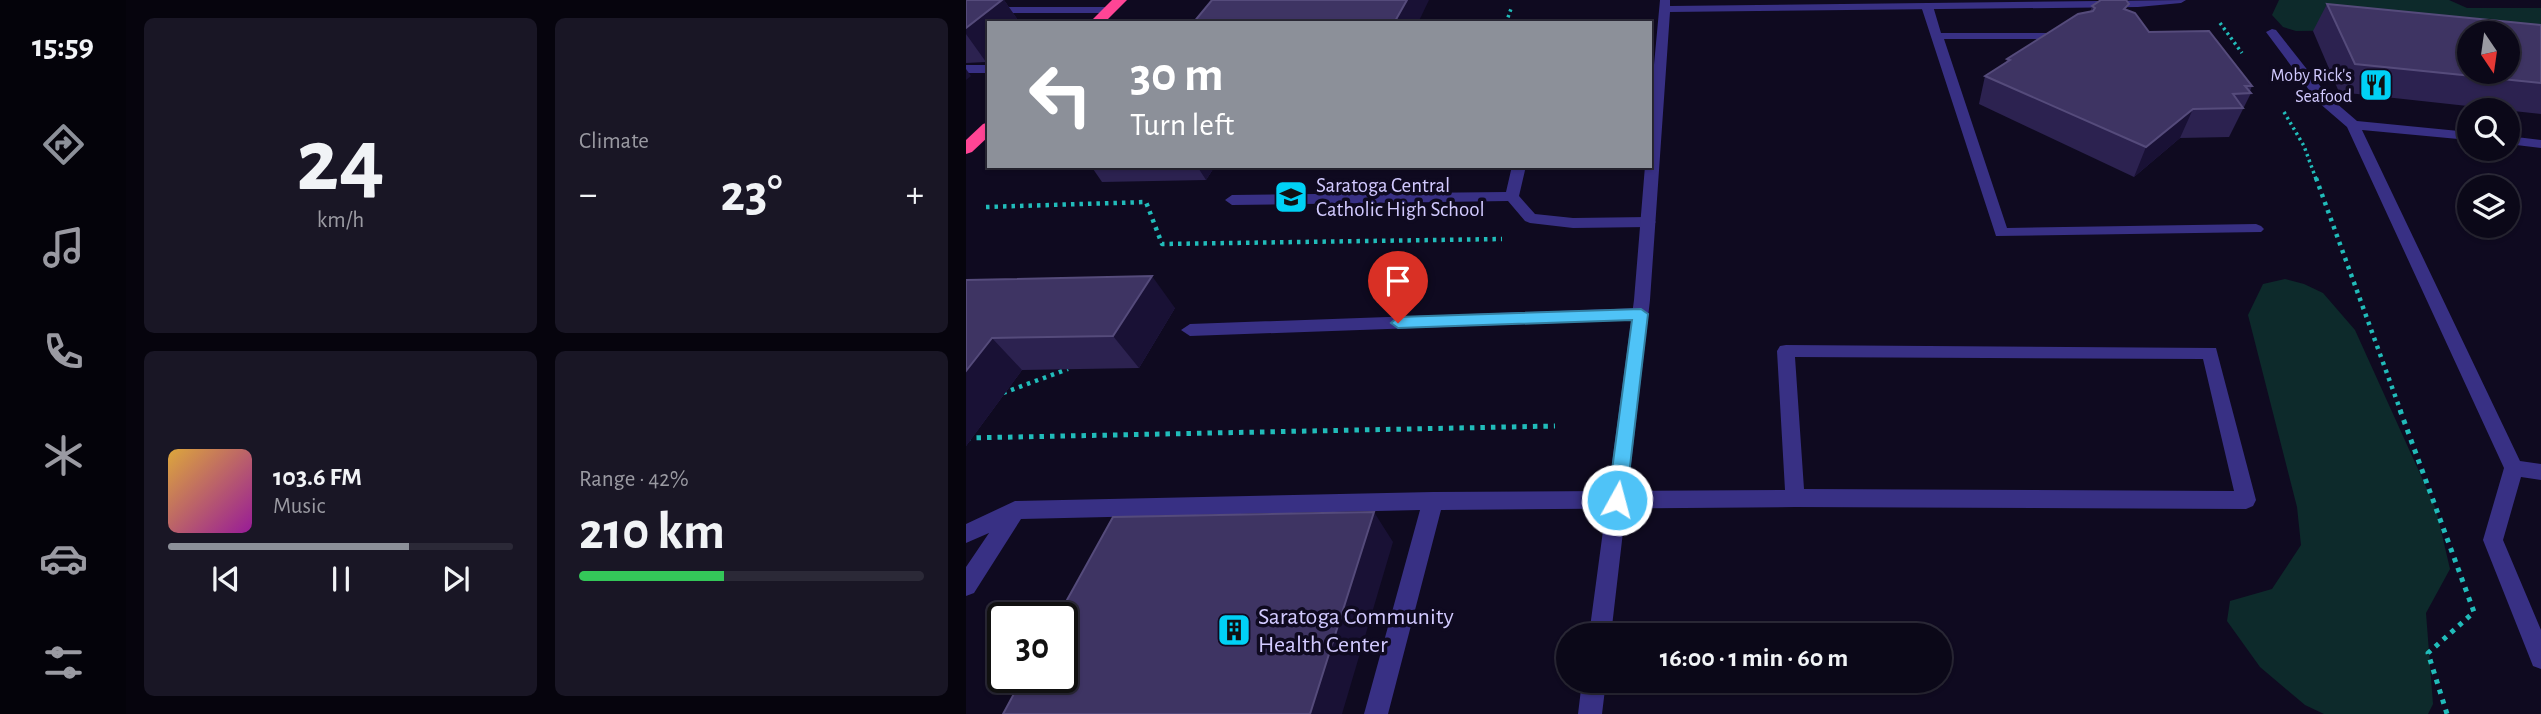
<!DOCTYPE html>
<meta charset="utf-8">
<style>
body{margin:0;font-family:"Alegreya Sans",sans-serif;background:#191625;color:#f1f3f6;height:100vh;display:flex;flex-direction:column;font-size:26px;white-space:nowrap}
*{box-sizing:border-box;margin:0}
p{font-size:23px;color:#9a9aa2}
.icon{flex:none;width:38px;height:38px;fill:none;stroke:currentColor;stroke-width:2;stroke-linecap:round;stroke-linejoin:round}
.map{position:relative;flex:1;overflow:hidden}
.side{display:flex;flex-direction:column;gap:18px;padding:18px;background:#06040d;width:840px}
.side>*{flex:none}
.top-card{position:absolute;left:21px;top:21px;width:665px;height:147px;border-radius:0px;box-shadow:0 2px 5px #0004,0 0 0 2px #2b2937;background:#8c9099;color:#fff;overflow:hidden}
.needle{width:46px;rotate:167deg}
.fabs{position:absolute;left:1491px;top:21px;display:grid;gap:14px}
.fabs a{display:grid;place-items:center;width:63px;height:63px;border-radius:50%;background:#0b0818;box-shadow:0 2px 5px #0004,0 0 0 2px #2b2937;font-size:35px}
.speed{position:absolute;left:21px;top:602px;display:flex;gap:14px;font-size:35px;font-weight:700;text-align:center}
.speed>*{display:grid;place-content:center;width:91px;height:91px;border-radius:50%;background:#0b0818;box-shadow:0 2px 5px #0004,0 0 0 2px #2b2937;line-height:1}
.speed .limit{border:4px solid #111;border-radius:10px;background:#fff;color:#111}
.pin{position:absolute;display:grid;place-items:center;width:60px;height:60px;color:#fff;margin:-72px -30px;border-radius:50% 50% 50% 0;rotate:-45deg;box-shadow:0 0 7px #0007}
.pin .icon{rotate:45deg}
.me{position:absolute;width:77px;margin:-38px;rotate:7deg;stroke-linejoin:round;filter:drop-shadow(0 0 5px #0008)}
.turn{display:flex;align-items:center;gap:24px;height:147px;padding:0 28px;font-size:32px}
.turn .icon{width:91px;height:91px;stroke-width:2.5}
.turn b{display:block;font-size:49px;line-height:60px}
.big{font-size:52px;font-weight:700;line-height:1.1}
.side .widget{flex:1;display:flex;flex-direction:column;justify-content:center;gap:10px;min-width:0;padding:0 24px;border-radius:10px;background:#191625}
.side .dial{align-items:center;gap:0}
.dial b{font-size:91px;line-height:1}
.song{display:flex;align-items:center;gap:21px}
.cover{width:84px;height:84px;border-radius:10px;background:linear-gradient(135deg,hsl(40 70% 55%),hsl(300 70% 35%))}
.played{height:7px;border-radius:4px;background:linear-gradient(90deg,#8c9099 70%,#2b2937 70%)}
.keys{display:flex;justify-content:space-around;direction:ltr}
.heat{display:flex;justify-content:space-between;align-items:center;font-size:38px;direction:ltr}
.charge{height:10px;border-radius:5px;background:linear-gradient(90deg,#34c759 42%,#2b2937 0)}
.side .tiles{flex:1;display:grid;gap:18px;grid-template-columns:repeat(2,1fr)}
.trip{position:absolute;left:590px;top:623px;width:396px;height:70px;border-radius:35px;background:#0b0818;box-shadow:0 2px 5px #0004,0 0 0 2px #2b2937;font-weight:700;line-height:70px;text-align:center}
main{display:flex;flex:1;min-height:0}
.dock{display:flex;flex-direction:column;width:126px;justify-content:space-around;align-items:center;background:#04030a;color:#9a9aa2}
.dock .icon{width:49px;height:49px}
.dock .active{color:#8c9099}
.dock b{font-size:32px;color:#f1f3f6}
.map>svg:first-child{display:block}
.green{fill:#0d2a2b}
.lines{fill:none;stroke-linecap:round;stroke-linejoin:round}
.path-far2{stroke:#21bcba;stroke-width:3.5;stroke-dasharray:2.5 3.5;stroke-linecap:butt}
.path-far1{stroke:#21bcba;stroke-width:4.5;stroke-dasharray:3.5 5;stroke-linecap:butt}
.path{stroke:#21bcba;stroke-width:5;stroke-dasharray:4.5 6;stroke-linecap:butt}
.lane{fill:#383084;fill-rule:evenodd}
.street{fill:#383084;fill-rule:evenodd}
.highway{fill:#ff4595;fill-rule:evenodd}
.wall{fill:#2c2250}
.shaded-wall{fill:#191135}
.building{fill:#3e3463;stroke:#554b7b;stroke-width:2;fill-rule:evenodd}
.route{fill:#4fc3f7;stroke:#337fa1;stroke-width:2}
.labels{text-anchor:middle;stroke-width:7;stroke-linejoin:round;paint-order:stroke}
.far-poi-label{font-size:18px;fill:#d2caff;stroke:#0f0a20;text-anchor:end}
.poi-label{font-size:21px;fill:#d2caff;stroke:#0f0a20;text-anchor:start}
.near-poi-label{font-size:24px;fill:#d2caff;stroke:#0f0a20;text-anchor:start}
</style>
<main>
<nav class="dock">
<b>15:59</b>
<svg class="icon active" aria-label="directions" viewBox="0 0 24 24"><path d="M12 3l9 9-9 9-9-9zM9 14v-3h6M13 9l2 2-2 2"/></svg>
<svg class="icon" aria-label="music" viewBox="0 0 24 24"><path d="M9 18V5l10-2v13"/><circle cx="6" cy="18" r="3"/><circle cx="16" cy="16" r="3"/></svg>
<svg class="icon" aria-label="phone" viewBox="0 0 24 24"><path d="M5 4h4l2 5-3 2q2 4 5 5l2-3 5 2v4C11 20 4 13 5 4z"/></svg>
<svg class="icon" aria-label="climate" viewBox="0 0 24 24"><path d="M12 3v18M4 7l16 10M4 17L20 7"/></svg>
<svg class="icon" aria-label="car" viewBox="0 0 24 24"><path d="M5 17H2v-5l4-1 3-4h7l3 4 3 1v5h-3M9 17h6M6 11h13"/><circle cx="7" cy="17" r="2"/><circle cx="17" cy="17" r="2"/></svg>
<svg class="icon" aria-label="filters" viewBox="0 0 24 24"><path d="M4 7h16M4 17h16"/><circle cx="9" cy="7" r="2"/><circle cx="15" cy="17" r="2"/></svg>
</nav>
<section class="side">
<div class="tiles">
<div class="widget dial"><b>24</b><p>km/h</p></div>
<div class="widget"><p>Climate</p>
<div class="heat"><a>−</a><b class="big">23°</b><a>+</a></div>
</div>
<div class="widget">
<div class="song"><i class="cover"></i><div><b>103.6 FM</b><p>Music</p></div></div>
<div class="played"></div>
<div class="keys"><svg class="icon" aria-label="previous" viewBox="0 0 24 24"><path d="M18 5L8 12l10 7zM5 5v14"/></svg><svg class="icon" aria-label="pause" viewBox="0 0 24 24"><path d="M8 5v14M16 5v14"/></svg><svg class="icon" aria-label="next" viewBox="0 0 24 24"><path d="M6 5l10 7-10 7zM19 5v14"/></svg></div>
</div>
<div class="widget"><p>Range · 42%</p><b class="big">210 km</b><div class="charge"></div></div>
</div>
</section>
<div class="map">
<svg width="1575" height="714" viewBox="0 0 1575 714">
<rect width="100%" height="100%" fill="#0f0a20"/>
<path class="green" d="M 1313,0 L 1483,0 L 1501,8 L 1575,8 L 1575,28 L 1330,31 L 1317,27 L 1306,15 Z
M 1319,279 L 1338,284 L 1357,293 L 1389,330 L 1470,509 L 1484,569 L 1460,613 L 1467,704 L 1462,714 L 1358,714 L 1339,705 L 1294,667 L 1261,621 L 1264,601 L 1306,589 L 1335,545 L 1331,507 L 1282,315 L 1297,284 Z"/>
<g class="lines">
<path class="path-far2" d="M 540,23 L 546,6
M 1254,23 L 1276,53
M 1318,112 L 1338,146 L 1350,179"/>
<path class="path-far1" d="M 1350,178 L 1435,412
M 20,207 L 180,202 L 196,244 L 536,239
M 37,393 L 102,369"/>
<path class="path" d="M 1434,410 L 1508,612 L 1462,653 L 1481,714
M 0,438 L 589,426"/>
<path class="lane" d="M 957,4 L 967,6 L 975,33 L 1101,33 L 1107,36 L 1101,39 L 978,39 L 1041,228 L 1290,224 L 1295,226 L 1298,229 L 1295,232 L 1030,236 L 955,6 Z
M 1306,29 L 1310,30 L 1362,96 L 1391,121 L 1503,132 L 1503,140 L 1396,130 L 1554,461 L 1575,464 L 1575,480 L 1555,477 L 1537,540 L 1575,630 L 1575,669 L 1567,666 L 1517,540 L 1538,468 L 1381,127 L 1352,102 L 1300,32 Z
M 0,65 L 23,65 L 23,73 L 0,73 Z
M 1542,136 L 1575,140 L 1575,148 L 1542,144 Z
M 546,166 L 560,166 L 553,196 L 569,214 L 607,218 L 682,217 L 690,222 L 682,227 L 607,228 L 564,223 L 559,221 L 542,201 L 266,205 L 259,200 L 266,195 L 540,192 Z
M 675,308 L 683,314 L 675,320 L 224,336 L 215,330 L 224,324 Z
M 820,345 L 1250,348 L 1290,500 L 1287,506 L 1280,509 L 829,507 L 475,510 L 422,714 L 398,714 L 454,510 L 55,519 L 8,593 L 0,596 L 0,567 L 23,533 L 0,543 L 0,524 L 49,501 L 467,492 L 819,490 L 811,351 L 814,346 ZM 829,357 L 1237,359 L 1268,491 L 838,489 Z"/>
<path class="street" d="M 694,0 L 704,0 L 704,6 L 1220,0 L 1215,3 L 1172,7 L 704,12 L 684,300 L 645,635 L 623,635 L 668,300 L 679,166 L 684,166 L 684,108 Z
M 0,7 L 144,7 L 150,10 L 144,13 L 0,13 Z
M 616,681 L 640,681 L 636,714 L 612,714 Z"/>
<path class="highway" d="M 146,0 L 161,0 L 138,23 L 123,23 Z
M 23,122 L 23,136 L 6,152 L 0,154 L 0,140 L 17,124 Z"/>
</g>
<path class="wall" d="M 0,0 L 38,0 L 54,23 L 23,23 L 23,60 L 20,62 L 0,63 Z
M 1361,4 L 1575,25 L 1575,114 L 1373,92 L 1347,31 Z
M 1126,6 L 1161,10 L 1183,32 L 1286,86 L 1284,91 L 1285,93 L 1263,137 L 1214,138 L 1168,177 L 1013,104 L 1019,76 L 1040,63 L 1041,59 L 1124,12 Z
M 125,166 L 249,166 L 240,180 L 136,182 Z
M 0,280 L 209,308 L 173,368 L 56,370 L 0,446 Z"/>
<path class="shaded-wall" d="M 36,0 L 38,0 L 54,23 L 23,23 L 23,60 L 20,62 L 0,34 L 0,28 Z
M 441,0 L 463,0 L 452,23 L 428,23 Z
M 0,69 L 5,76 L 0,80 Z
M 1227,109 L 1214,138 L 1168,177 L 1180,147 Z
M 231,166 L 249,166 L 240,180 Z
M 186,276 L 209,308 L 173,368 L 147,336 Z
M 26,338 L 56,370 L 0,446 L 0,371 Z
M 408,512 L 427,542 L 376,714 L 344,714 Z"/>
<path class="building" d="M 0,0 L 36,0 L 0,28 Z
M 246,0 L 441,0 L 428,23 L 227,23 Z
M 1135,0 L 1160,0 L 1163,4 L 1158,9 L 1169,13 L 1183,32 L 1243,31 L 1286,86 L 1279,86 L 1285,93 L 1267,94 L 1277,108 L 1227,109 L 1180,147 L 1019,76 L 1044,60 L 1041,59 L 1112,14 L 1127,11 L 1129,8 L 1126,6 Z
M 1361,4 L 1575,25 L 1575,83 L 1389,64 ZM 1503,33 L 1542,33 L 1542,72 L 1503,72 Z
M 186,276 L 147,336 L 26,338 L 0,371 L 0,280 Z
M 408,512 L 344,714 L 37,714 L 57,677 L 96,677 L 96,618 L 91,618 L 147,517 Z"/>
<path class="route" d="M 675,309 L 682,314 L 660,500 L 657,506 L 651,508 L 644,506 L 642,500 L 666,320 L 432,328 L 425,323 L 432,317 Z"/>
<defs>
<symbol id="restaurant-square" viewBox="-11 -11 22 22"><rect x="-9" y="-9" width="18" height="18" rx="4" fill="#00d1f5" stroke="#0f0a20"/><path d="M-5-6h1v4h1v-4h1v4h1v-4h1v5L-1.5 .5V6h-2V.5L-5-1ZM5-6V6H3V1.5H1.5Q1.5-4 5-6Z" fill="#111"/></symbol>
<symbol id="school-square" viewBox="-11 -11 22 22"><rect x="-9" y="-9" width="18" height="18" rx="4" fill="#00d1f5" stroke="#0f0a20"/><path d="M0-5L7-2L0 1L-7-2ZM-4 1L0 2.5L4 1V4Q0 6-4 4Z" fill="#111"/></symbol>
<symbol id="building-square" viewBox="-11 -11 22 22"><rect x="-9" y="-9" width="18" height="18" rx="4" fill="#00d1f5" stroke="#0f0a20"/><path d="M-4-6H4V6H1V3H-1V6H-4ZM-2.5-4.3h1.7v1.8h-1.7ZM.8-4.3h1.7v1.8H.8ZM-2.5-1h1.7V.8h-1.7ZM.8-1h1.7V.8H.8Z" fill="#111"/></symbol>
</defs>
<g fill-rule="evenodd">
<use href="#restaurant-square" x="1391" y="66" width="38" height="38"/>
<use href="#school-square" x="306" y="178" width="38" height="38"/>
<use href="#building-square" x="249" y="611" width="38" height="38"/>
</g>
<g class="labels">
<g class="far-poi-label">
<text x="1386" y="81">Moby Rick's<tspan x="1386" dy="21">Seafood</tspan></text>
</g>
<g class="poi-label">
<text x="350" y="192">Saratoga Central<tspan x="350" dy="24">Catholic High School</tspan></text>
</g>
<g class="near-poi-label">
<text x="292" y="624">Saratoga Community<tspan x="292" dy="28">Health Center</tspan></text>
</g>
</g>
</svg>
<div class="fabs">
<a><svg class="needle" viewBox="-14 -14 28 28"><path d="M0-13l5 13h-10z" fill="#e53935"/><path d="M0 13l5-13h-10z" fill="#9a9aa2"/></svg></a>
<a><svg class="icon" aria-label="search" viewBox="0 0 24 24"><circle cx="10" cy="10" r="6"/><path d="M15 15l6 6"/></svg></a>
<a><svg class="icon" aria-label="layers" viewBox="0 0 24 24"><path d="M12 4l9 5-9 5-9-5zM3 14l9 5 9-5"/></svg></a>
</div>
<div class="speed"><div class="limit">30</div></div>
<div class="pin" style="left:432px;top:323px;background:#d93025"><svg class="icon" aria-label="arrive" viewBox="0 0 24 24"><path d="M6 21V4h12l-3 4 3 4H6"/></svg></div>
<svg class="me" style="left:651px;top:500px" viewBox="-20 -20 40 40"><circle r="17" fill="#4fc3f7" stroke="#fff" stroke-width="3"/><path d="M0-11L8 9 0 5-8 9z" fill="#fff"/></svg>
<div class="trip">16:00 · 1 min · 60 m</div>
<div class="top-card">
<div class="turn"><svg class="icon" aria-label="left" viewBox="0 0 24 24"><path d="M17 20v-9H6M10 6l-5 5 5 5"/></svg><div><b>30 m</b>Turn left</div></div>
</div>
</div>
</main>
